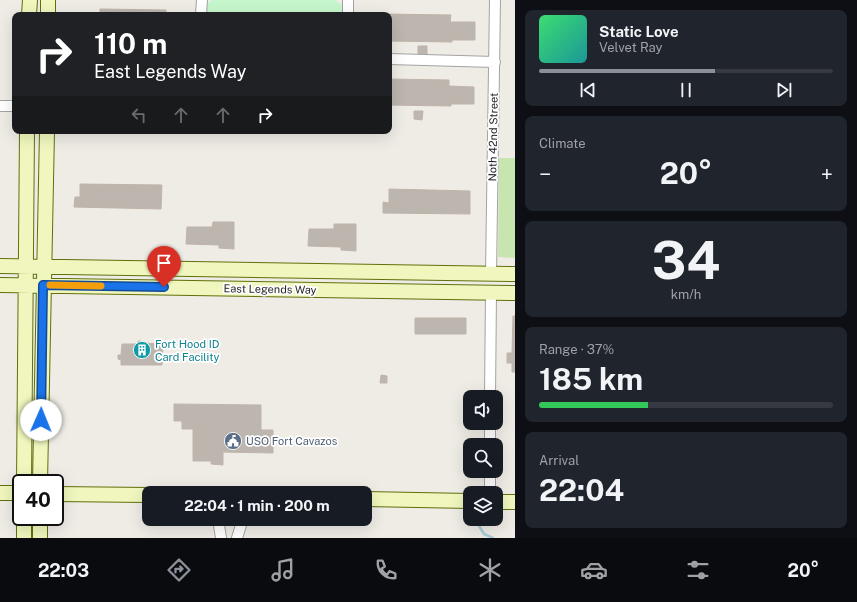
<!DOCTYPE html>
<meta charset="utf-8">
<style>
body{margin:0;font-family:"Public Sans",sans-serif;background:#20242c;color:#f1f3f6;height:100vh;display:flex;flex-direction:column;font-size:15px;white-space:nowrap}
*{box-sizing:border-box;margin:0}
p{font-size:13px;color:#9ea1a6}
.icon{flex:none;width:22px;height:22px;fill:none;stroke:currentColor;stroke-width:2;stroke-linecap:round;stroke-linejoin:round}
.map{position:relative;flex:1;overflow:hidden}
.panel{display:flex;flex-direction:column;gap:10px;padding:10px;background:#0d0f14;width:342px}
.panel>*{flex:none}
.hud{position:absolute;left:12px;top:12px;width:380px;height:122px;border-radius:8px;box-shadow:0 4px 16px #0002;background:#202124;color:#fff;overflow:hidden}
.fabs{position:absolute;left:463px;top:390px;display:grid;gap:8px}
.fabs a{display:grid;place-items:center;width:40px;height:40px;border-radius:8px;background:#171b24;box-shadow:0 4px 16px #0002;font-size:20px}
.speed{position:absolute;left:12px;top:474px;display:flex;gap:8px;font-size:20px;font-weight:700;text-align:center}
.speed>*{display:grid;place-content:center;width:52px;height:52px;border-radius:50%;background:#171b24;box-shadow:0 4px 16px #0002;line-height:1}
.speed .limit{border:2px solid #111;border-radius:6px;background:#fff;color:#111}
.pin{position:absolute;display:grid;place-items:center;width:34px;height:34px;color:#fff;margin:-41px -17px;border-radius:50% 50% 50% 0;rotate:-45deg;box-shadow:0 0 4px #0007}
.pin .icon{rotate:45deg}
.me{position:absolute;width:44px;margin:-22px;rotate:1deg;stroke-linejoin:round;filter:drop-shadow(0 0 3px #0008)}
.turn{display:flex;align-items:center;gap:14px;height:84px;padding:0 16px;font-size:18px}
.turn .icon{width:52px;height:52px;stroke-width:2.5}
.turn b{display:block;font-size:28px;line-height:34px}
.lanes{display:flex;align-items:center;height:38px;padding:0 16px;background:#0003;justify-content:center;gap:20px;direction:ltr}
.lanes .off{opacity:.35}
.big{font-size:30px;font-weight:700;line-height:1.1}
.panel .card{flex:1;display:flex;flex-direction:column;justify-content:center;gap:6px;min-width:0;padding:0 14px;border-radius:8px;background:#20242c}
.panel .dial{align-items:center;gap:0}
.dial b{font-size:52px;line-height:1}
.song{display:flex;align-items:center;gap:12px}
.cover{width:48px;height:48px;border-radius:6px;background:linear-gradient(135deg,hsl(140 70% 55%),hsl(180 70% 35%))}
.played{height:4px;border-radius:2px;background:linear-gradient(90deg,#8c9099 60%,#363941 60%)}
.keys{display:flex;justify-content:space-around;direction:ltr}
.heat{display:flex;justify-content:space-between;align-items:center;font-size:22px;direction:ltr}
.charge{height:6px;border-radius:3px;background:linear-gradient(90deg,#34c759 37%,#363941 0)}
.trip{position:absolute;left:142px;top:486px;width:230px;height:40px;border-radius:8px;background:#171b24;box-shadow:0 4px 16px #0002;font-weight:700;line-height:40px;text-align:center}
.dock{display:flex;height:64px;justify-content:space-around;align-items:center;background:#090b0e;color:#9ea1a6}
.dock .icon{width:28px;height:28px}
.dock .on{color:#8c9099}
.dock b{font-size:18px;color:#f1f3f6}
main{display:flex;flex:1;min-height:0}
.map>svg:first-child{display:block}
.grass{fill:#c7e6af}
.park{fill:#c6f6cc}
.lines{fill:none;stroke-linecap:round;stroke-linejoin:round}
.stream{stroke:#a9ccda;stroke-width:2.5}
.building{fill:#bcb6af;stroke:#c0b4a9}
.street-casing{stroke:#a3a3a3;stroke-width:12}
.secondary-casing{stroke:#60700c;stroke-width:16}
.street{stroke:#fff;stroke-width:10}
.secondary{stroke:#f0f6bd;stroke-width:14}
.route-casing{stroke:#114b97;stroke-width:10}
.route{stroke:#1a73e8;stroke-width:7}
.slow{stroke:#f59e0b;stroke-width:7}
.labels{text-anchor:middle;stroke-width:3.5;stroke-linejoin:round;paint-order:stroke}
.street-label{font-size:11px;fill:#1f1f1f;stroke:#fff}
.culture-label{font-size:11px;fill:#0d838f;stroke:#fff;text-anchor:start}
.service-label{font-size:11px;fill:#4e5e75;stroke:#fff;text-anchor:start}
</style>
<main>
<div class="map">
<svg width="515" height="538" viewBox="0 0 515 538">
<rect width="100%" height="100%" fill="#efece6"/>
<path class="grass" d="M 499,158 L 515,158 L 515,258 L 498,257 Z"/>
<path class="park" d="M 212,0 L 334,0 C 342,3 344,7 346,15 L 204,15 C 204,9 206,4 212,0 Z"/>
<g class="lines">
<path class="stream" d="M 476,521 L 484,534 L 493,538"/>
</g>
<path class="building" d="M 100,9 L 166,10 L 166,15 L 100,15 Z
M 385,14 L 451,15 L 450,22 L 475,22 L 475,40 L 452,40 L 452,42 L 389,41 L 389,15 Z
M 418,46 L 427,46 L 427,55 L 418,54 Z
M 389,79 L 449,80 L 449,86 L 474,87 L 474,104 L 451,104 L 451,106 L 389,105 Z
M 414,111 L 423,111 L 422,120 L 414,119 Z
M 80,184 L 162,185 L 161,209 L 74,207 L 75,197 L 80,197 Z
M 389,189 L 470,191 L 470,214 L 383,213 L 383,202 L 389,203 Z
M 213,222 L 234,222 L 234,249 L 219,248 L 219,245 L 186,244 L 187,227 L 212,227 Z
M 334,224 L 356,224 L 356,251 L 341,250 L 341,247 L 308,246 L 309,229 L 334,229 Z
M 513,316 L 515,316 L 515,372 L 512,372 L 512,363 L 507,363 L 507,353 L 512,353 Z
M 415,318 L 466,318 L 466,334 L 415,334 Z
M 138,341 L 141,341 L 141,343 L 163,344 L 162,365 L 121,365 L 121,360 L 118,359 L 118,355 L 121,355 L 122,344 L 138,344 Z
M 381,375 L 387,376 L 387,383 L 380,383 Z
M 174,404 L 261,405 L 261,430 L 273,430 L 273,453 L 223,452 L 223,465 L 211,464 L 211,461 L 193,461 L 193,429 L 182,429 L 182,421 L 174,421 Z"/>
<g class="lines">
<defs>
<path id="street" d="M 201,15 L 202,0
M 348,15 L 348,0
M 389,59 L 495,62
M 0,106 L 15,106
M 491,274 L 495,0
M 490,397 L 491,292
M 490,445 L 490,423
M 490,493 L 490,471
M 218,519 L 221,538
M 237,538 L 242,522 L 242,519"/>
<path id="secondary" d="M 29,15 L 30,0
M 48,15 L 48,0
M 0,266 L 515,274
M 0,285 L 515,293
M 24,483 L 27,131
M 40,483 L 47,131
M 0,493 L 21,493
M 55,494 L 149,495
M 365,499 L 470,501
M 496,502 L 515,502
M 24,517 L 24,538
M 40,538 L 40,517"/>
</defs>
<use href="#street" class="street-casing"/>
<use href="#secondary" class="secondary-casing"/>
<use href="#street" class="street"/>
<use href="#secondary" class="secondary"/>
</g>
<g class="lines">
<defs>
<path id="route" d="M 41,420 L 43,285 L 164,287"/>
</defs>
<use href="#route" class="route-casing"/>
<use href="#route" class="route"/>
<path class="slow" d="M 50,285 L 101,286"/>
</g>
<defs>
<symbol id="building-disc" viewBox="-11 -11 22 22"><circle r="9.5" fill="#0f9aa8" stroke="#fff"/><path d="M-4-6H4V6H1V3H-1V6H-4ZM-2.5-4.3h1.7v1.8h-1.7ZM.8-4.3h1.7v1.8H.8ZM-2.5-1h1.7V.8h-1.7ZM.8-1h1.7V.8H.8Z" fill="#fff"/></symbol>
<symbol id="civic-disc" viewBox="-11 -11 22 22"><circle r="9.5" fill="#5c6f8a" stroke="#fff"/><path d="M-.6-6.5H3V-4.5H.6V-3L4-1V1h2V6H-6V1h2V-1L-.6-3ZM-1.2 2.5V6h2.4V2.5Z" fill="#fff"/></symbol>
</defs>
<g fill-rule="evenodd">
<use href="#building-disc" x="132" y="340" width="20" height="20"/>
<use href="#civic-disc" x="223" y="431" width="20" height="20"/>
</g>
<g class="labels">
<g class="street-label">
<text transform="translate(493 137) rotate(-89)" y="4">Noth 42nd Street</text>
<text transform="translate(270 289) rotate(1)" y="4">East Legends Way</text>
</g>
<g class="culture-label">
<text x="155" y="348">Fort Hood ID<tspan x="155" dy="13">Card Facility</tspan></text>
</g>
<g class="service-label">
<text x="246" y="445">USO Fort Cavazos</text>
</g>
</g>
</svg>
<div class="fabs">
<a><svg class="icon" aria-label="sound" viewBox="0 0 24 24"><path d="M4 9h4l5-4v14l-5-4H4zM17 9q2 3 0 6"/></svg></a>
<a><svg class="icon" aria-label="search" viewBox="0 0 24 24"><circle cx="10" cy="10" r="6"/><path d="M15 15l6 6"/></svg></a>
<a><svg class="icon" aria-label="layers" viewBox="0 0 24 24"><path d="M12 4l9 5-9 5-9-5zM3 14l9 5 9-5"/></svg></a>
</div>
<div class="speed"><div class="limit">40</div></div>
<div class="pin" style="left:164px;top:287px;background:#d93025"><svg class="icon" aria-label="arrive" viewBox="0 0 24 24"><path d="M6 21V4h12l-3 4 3 4H6"/></svg></div>
<svg class="me" style="left:41px;top:420px" viewBox="-20 -20 40 40"><circle r="19" fill="#fff"/><path d="M0-13L10 11 0 6-10 11z" fill="#1a73e8"/></svg>
<div class="trip">22:04 · 1 min · 200 m</div>
<div class="hud">
<div class="turn"><svg class="icon" aria-label="right" viewBox="0 0 24 24"><path d="M7 20v-9h11M14 6l5 5-5 5"/></svg><div><b>110 m</b>East Legends Way</div></div>
<div class="lanes"><svg class="icon off" aria-label="left" viewBox="0 0 24 24"><path d="M17 20v-9H6M10 6l-5 5 5 5"/></svg><svg class="icon off" aria-label="ahead" viewBox="0 0 24 24"><path d="M12 20V5M6 11l6-6 6 6"/></svg><svg class="icon off" aria-label="ahead" viewBox="0 0 24 24"><path d="M12 20V5M6 11l6-6 6 6"/></svg><svg class="icon" aria-label="right" viewBox="0 0 24 24"><path d="M7 20v-9h11M14 6l5 5-5 5"/></svg></div>
</div>
</div>
<section class="panel">
<div class="card">
<div class="song"><i class="cover"></i><div><b>Static Love</b><p>Velvet Ray</p></div></div>
<div class="played"></div>
<div class="keys"><svg class="icon" aria-label="previous" viewBox="0 0 24 24"><path d="M18 5L8 12l10 7zM5 5v14"/></svg><svg class="icon" aria-label="pause" viewBox="0 0 24 24"><path d="M8 5v14M16 5v14"/></svg><svg class="icon" aria-label="next" viewBox="0 0 24 24"><path d="M6 5l10 7-10 7zM19 5v14"/></svg></div>
</div>
<div class="card"><p>Climate</p>
<div class="heat"><a>−</a><b class="big">20°</b><a>+</a></div>
</div>
<div class="card dial"><b>34</b><p>km/h</p></div>
<div class="card"><p>Range · 37%</p><b class="big">185 km</b><div class="charge"></div></div>
<div class="card"><p>Arrival</p><b class="big">22:04</b></div>
</section>
</main>
<nav class="dock">
<b>22:03</b>
<svg class="icon on" aria-label="directions" viewBox="0 0 24 24"><path d="M12 3l9 9-9 9-9-9zM9 14v-3h6M13 9l2 2-2 2"/></svg>
<svg class="icon" aria-label="music" viewBox="0 0 24 24"><path d="M9 18V5l10-2v13"/><circle cx="6" cy="18" r="3"/><circle cx="16" cy="16" r="3"/></svg>
<svg class="icon" aria-label="phone" viewBox="0 0 24 24"><path d="M5 4h4l2 5-3 2q2 4 5 5l2-3 5 2v4C11 20 4 13 5 4z"/></svg>
<svg class="icon" aria-label="climate" viewBox="0 0 24 24"><path d="M12 3v18M4 7l16 10M4 17L20 7"/></svg>
<svg class="icon" aria-label="car" viewBox="0 0 24 24"><path d="M5 17H2v-5l4-1 3-4h7l3 4 3 1v5h-3M9 17h6M6 11h13"/><circle cx="7" cy="17" r="2"/><circle cx="17" cy="17" r="2"/></svg>
<svg class="icon" aria-label="filters" viewBox="0 0 24 24"><path d="M4 7h16M4 17h16"/><circle cx="9" cy="7" r="2"/><circle cx="15" cy="17" r="2"/></svg>
<b>20°</b>
</nav>
